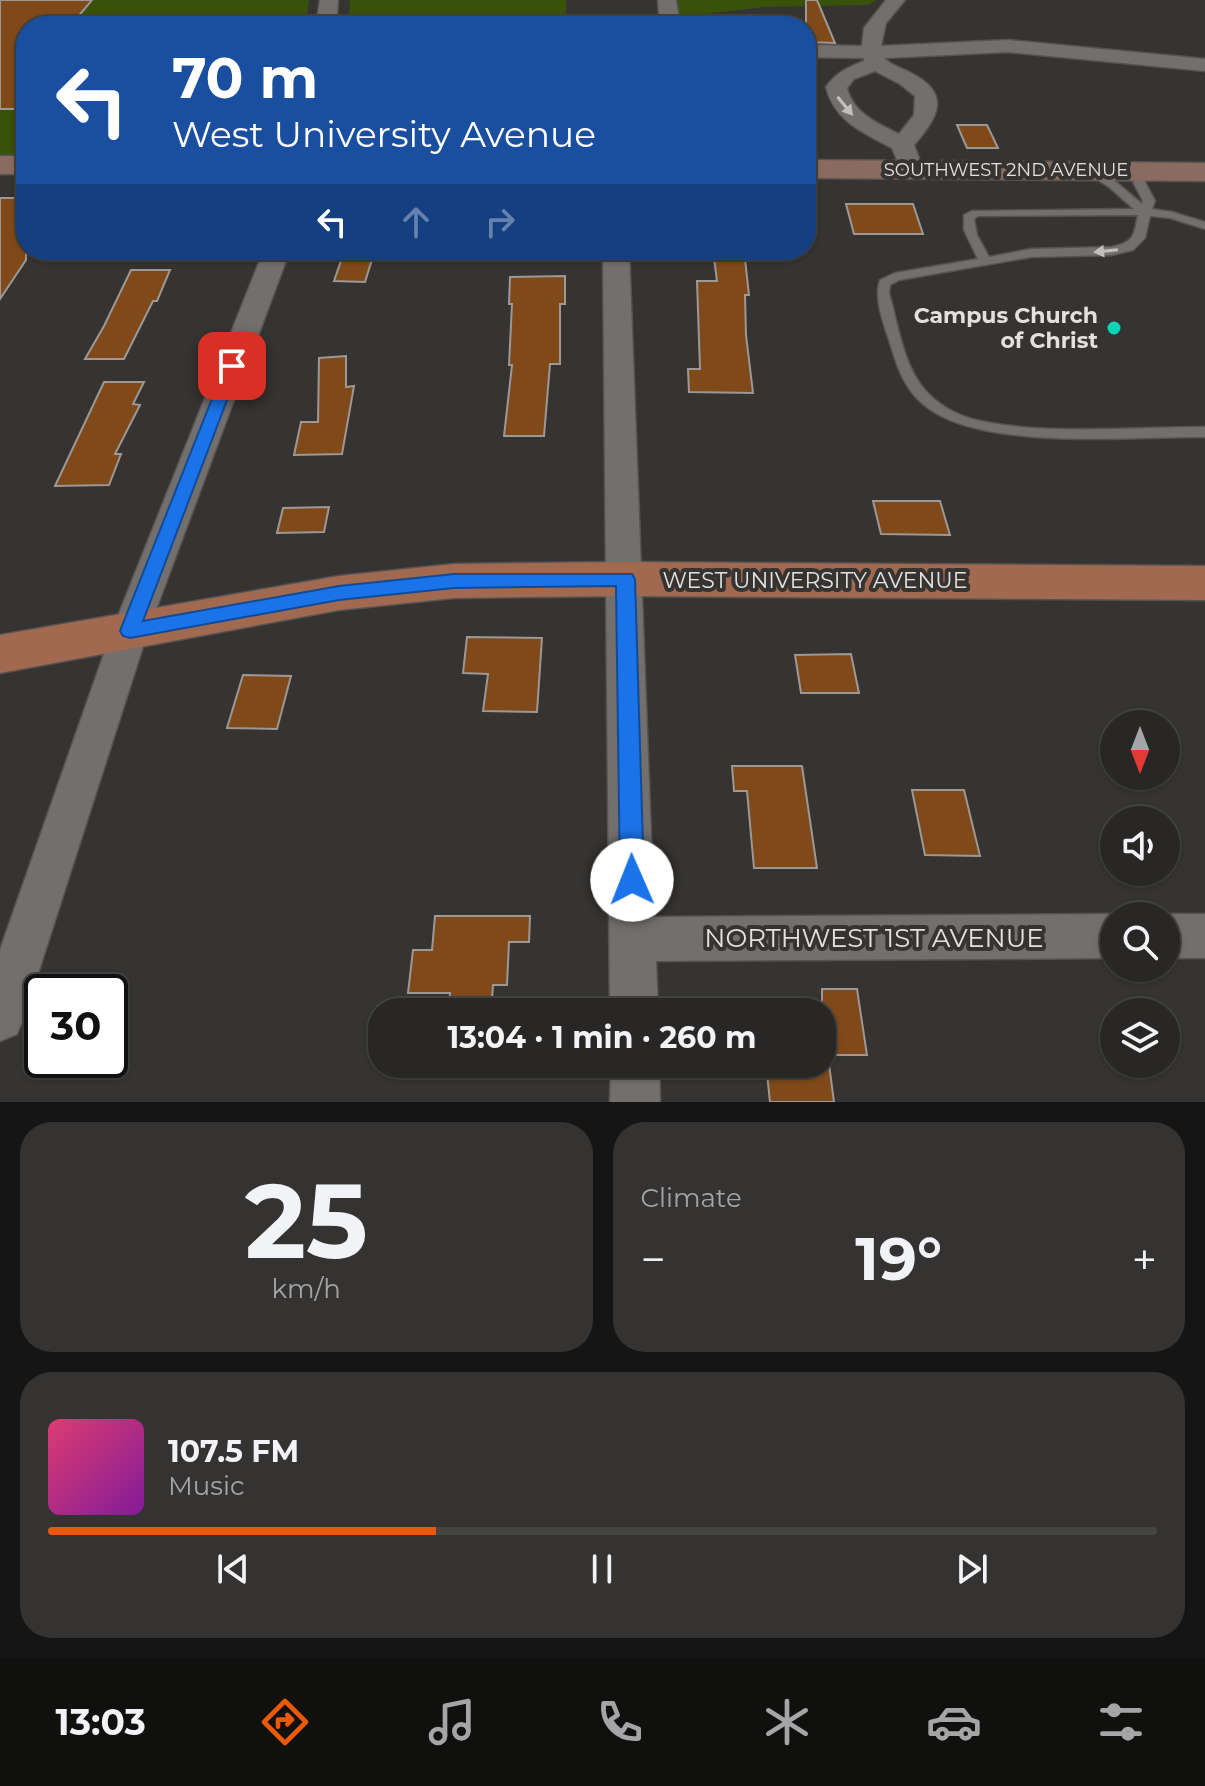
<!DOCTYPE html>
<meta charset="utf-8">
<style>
body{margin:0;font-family:Montserrat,sans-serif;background:#343332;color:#f1f3f6;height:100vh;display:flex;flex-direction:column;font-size:30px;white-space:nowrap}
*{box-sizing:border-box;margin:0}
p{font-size:26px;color:#a5a5a7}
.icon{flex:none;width:44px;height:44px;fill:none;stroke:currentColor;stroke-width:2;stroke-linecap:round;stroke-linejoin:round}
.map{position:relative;height:1102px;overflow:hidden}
.side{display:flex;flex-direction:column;gap:20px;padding:20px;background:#161515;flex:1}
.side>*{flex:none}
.banner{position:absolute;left:16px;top:16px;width:800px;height:244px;border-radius:32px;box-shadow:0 2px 6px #0004,0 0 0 2px #444443;background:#1a4fa0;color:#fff;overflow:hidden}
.needle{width:52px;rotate:180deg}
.tools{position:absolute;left:1100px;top:710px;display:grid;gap:16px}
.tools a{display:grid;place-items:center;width:80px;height:80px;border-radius:50%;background:#282726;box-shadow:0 2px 6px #0004,0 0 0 2px #444443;font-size:40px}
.speed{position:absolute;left:24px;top:974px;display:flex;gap:16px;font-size:40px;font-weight:700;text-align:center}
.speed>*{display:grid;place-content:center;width:104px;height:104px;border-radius:50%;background:#282726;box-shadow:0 2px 6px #0004,0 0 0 2px #444443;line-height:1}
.speed .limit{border:4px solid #111;border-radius:12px;background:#fff;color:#111}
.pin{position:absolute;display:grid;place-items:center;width:68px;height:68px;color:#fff;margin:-34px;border-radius:16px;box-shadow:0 4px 12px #0006}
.me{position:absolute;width:88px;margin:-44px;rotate:359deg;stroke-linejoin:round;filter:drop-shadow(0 0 6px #0008)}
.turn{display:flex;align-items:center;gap:28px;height:168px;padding:0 24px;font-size:36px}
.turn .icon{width:104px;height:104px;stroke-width:2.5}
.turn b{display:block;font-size:56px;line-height:68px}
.lanes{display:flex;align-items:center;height:76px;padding:0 24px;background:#0003;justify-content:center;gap:40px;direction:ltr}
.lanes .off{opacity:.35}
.big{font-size:60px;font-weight:700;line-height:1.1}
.side .tile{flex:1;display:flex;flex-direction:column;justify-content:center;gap:12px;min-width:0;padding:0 28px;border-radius:32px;background:#343332}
.side .dial{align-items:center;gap:0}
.dial b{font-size:104px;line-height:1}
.song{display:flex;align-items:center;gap:24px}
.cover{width:96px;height:96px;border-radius:12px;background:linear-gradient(135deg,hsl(340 70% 55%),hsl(290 70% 35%))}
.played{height:8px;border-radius:4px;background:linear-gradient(90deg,#ea580c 35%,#444443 35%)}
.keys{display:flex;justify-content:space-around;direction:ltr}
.heat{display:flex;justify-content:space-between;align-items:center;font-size:44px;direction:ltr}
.side .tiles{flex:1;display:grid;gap:20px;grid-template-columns:1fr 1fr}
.tile:last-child{grid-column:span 2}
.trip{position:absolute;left:368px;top:998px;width:468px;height:80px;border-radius:32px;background:#282726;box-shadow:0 2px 6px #0004,0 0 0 2px #444443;font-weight:700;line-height:80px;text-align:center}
.tab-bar{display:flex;height:128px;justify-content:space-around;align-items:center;background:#10100f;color:#a5a5a7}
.tab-bar .icon{width:56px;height:56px}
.tab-bar .current{color:#ea580c}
.tab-bar b{font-size:36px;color:#f1f3f6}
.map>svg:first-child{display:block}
.green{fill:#39520a}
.building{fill:#804919;stroke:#9b9896;stroke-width:2}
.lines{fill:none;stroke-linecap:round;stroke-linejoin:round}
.lane-casing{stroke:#555251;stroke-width:3}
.street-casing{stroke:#555251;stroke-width:3}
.secondary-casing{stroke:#555251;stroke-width:3}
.primary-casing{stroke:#555251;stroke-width:3}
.lane{fill:#726f6d;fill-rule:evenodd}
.street{fill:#726f6d;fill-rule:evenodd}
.secondary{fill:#896c5f;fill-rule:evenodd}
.primary{fill:#a06950;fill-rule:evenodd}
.oneway{fill:#c0bfbe}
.route{fill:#1a73e8;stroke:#114b97;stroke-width:2}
.poi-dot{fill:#0dd5b5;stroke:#363432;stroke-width:3}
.labels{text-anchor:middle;stroke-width:8;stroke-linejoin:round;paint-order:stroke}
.far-street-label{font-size:18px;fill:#e2e1e0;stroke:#363432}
.poi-label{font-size:22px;font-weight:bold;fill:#e2e1e0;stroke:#363432;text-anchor:end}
.street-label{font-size:22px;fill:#e2e1e0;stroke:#363432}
.near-street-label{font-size:26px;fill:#e2e1e0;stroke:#363432}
</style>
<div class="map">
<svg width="1205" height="1102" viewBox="0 0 1205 1102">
<rect width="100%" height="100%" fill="#363432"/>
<path class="green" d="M 0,0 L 309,0 L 305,26 L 26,26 L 26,159 L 0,159 Z
M 350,0 L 566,0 L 566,26 L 348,26 Z
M 678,0 L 877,0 L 868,5 L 763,7 L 679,17 Z"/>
<path class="building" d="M 0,0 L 92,0 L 72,24 L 26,24 L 26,109 L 0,109 Z
M 806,0 L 817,0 L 835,43 L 806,42 Z
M 957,125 L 987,125 L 998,148 L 967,148 Z
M 0,198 L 26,198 L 26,260 L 0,299 Z
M 846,204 L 913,204 L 923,234 L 854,234 Z
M 713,250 L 744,250 L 749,295 L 745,295 L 746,335 L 753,393 L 689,392 L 688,369 L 700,369 L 697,281 L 717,281 Z
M 344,252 L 374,253 L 365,282 L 334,281 Z
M 131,270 L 170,270 L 157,301 L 153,301 L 124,359 L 85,359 L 104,326 Z
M 565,276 L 565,304 L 560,304 L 560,364 L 550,364 L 544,436 L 504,436 L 512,365 L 509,365 L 512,304 L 509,304 L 510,277 Z
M 346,356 L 346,387 L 354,386 L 342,454 L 294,455 L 301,422 L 318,422 L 319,358 Z
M 104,382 L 144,382 L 133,404 L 140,405 L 115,454 L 121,454 L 109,485 L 55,486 Z
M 873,501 L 940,501 L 950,535 L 881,534 Z
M 329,507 L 324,532 L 277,533 L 283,508 Z
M 467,637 L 542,638 L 537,712 L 483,711 L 488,674 L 463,673 Z
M 851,654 L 859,693 L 801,693 L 795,655 Z
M 243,675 L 291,676 L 277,729 L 227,728 Z
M 732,766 L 802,766 L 817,868 L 754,868 L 747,791 L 734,791 Z
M 912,790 L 964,790 L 980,856 L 925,855 Z
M 435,916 L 530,916 L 529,942 L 509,942 L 507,985 L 493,985 L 491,1012 L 448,1012 L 450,993 L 408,993 L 413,950 L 432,950 Z
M 822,989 L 857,989 L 867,1055 L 822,1055 Z
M 766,1064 L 829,1064 L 834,1102 L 770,1102 Z"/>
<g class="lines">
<defs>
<path id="lane" d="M 1091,168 L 1110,177 L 1142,204 L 1143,201 L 1133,182 L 1140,169 L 1148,169 L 1149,171 L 1145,182 L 1155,201 L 1152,209 L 1172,212 L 1205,222 L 1205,229 L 1170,218 L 1150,216 L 1145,238 L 1133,250 L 1112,255 L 1031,257 L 899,280 L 890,285 L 889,293 C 898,324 903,365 925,390 C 937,404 955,414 972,419 C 1039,436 1135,427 1205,427 L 1205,437 C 1132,436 978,452 923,404 C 905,389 897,367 891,346 C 885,327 873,299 880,280 L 895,273 L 978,259 L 964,230 L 964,215 L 972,211 L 1134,209 L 1109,187 L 1087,173 L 1086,171 ZM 1138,215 C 1134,236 1134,242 1112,247 L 1031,249 L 989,257 L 977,235 L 974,219 L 978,216 Z"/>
<path id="street" d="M 320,0 L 338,0 L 336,26 L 316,26 Z
M 658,0 L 676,0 L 680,26 L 660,26 Z
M 886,0 L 905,0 L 886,23 L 881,46 L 1008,40 L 1205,59 L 1205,71 L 1008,52 L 884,58 C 890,65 902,68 911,73 C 952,94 938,117 914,145 L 923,169 L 919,174 L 903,174 L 892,148 C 864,133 834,121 826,87 C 837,72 847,68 864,61 L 864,58 L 806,57 L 806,45 L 862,46 L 864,28 ZM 875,71 L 900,84 L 915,96 L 914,115 L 899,134 C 877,123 853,113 847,88 L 854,79 Z
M 264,250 L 290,250 L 148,631 L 24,1017 L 17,1034 L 0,1041 L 0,950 L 112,631 Z
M 603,250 L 629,250 L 654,917 L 1114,914 L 1118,916 L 1114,916 L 1114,958 L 656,961 L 658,1012 L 610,1012 Z
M 1166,914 L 1205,914 L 1205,958 L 1166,958 L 1166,916 L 1162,916 Z
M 611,1064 L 659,1064 L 660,1102 L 610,1102 Z"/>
<path id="secondary" d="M 0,156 L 26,156 L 26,174 L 0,174 Z
M 806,160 L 1205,163 L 1205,181 L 806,178 Z"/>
<path id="primary" d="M 625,562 L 1205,566 L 1205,600 L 625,596 L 454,598 L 339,610 L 0,673 L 0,635 L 339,576 L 454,564 Z"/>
</defs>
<use href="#lane" class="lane-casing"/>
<use href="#street" class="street-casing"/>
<use href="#secondary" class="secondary-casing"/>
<use href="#primary" class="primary-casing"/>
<use href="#lane" class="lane"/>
<use href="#street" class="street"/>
<use href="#secondary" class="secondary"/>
<use href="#primary" class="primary"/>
</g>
<defs><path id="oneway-solid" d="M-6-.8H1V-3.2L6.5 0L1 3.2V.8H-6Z" transform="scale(2)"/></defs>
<g class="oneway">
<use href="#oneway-solid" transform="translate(845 106) rotate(51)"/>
<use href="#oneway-solid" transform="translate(1106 251) rotate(174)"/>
</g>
<path class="route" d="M 232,362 L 240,366 L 143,621 L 339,586 L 454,574 L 632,574 L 635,579 L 644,880 L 640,888 L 632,891 L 624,888 L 620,880 L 616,586 L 454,588 L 339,600 L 130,638 L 123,636 L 120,631 L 225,366 Z"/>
<circle class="poi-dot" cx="1114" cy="328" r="8"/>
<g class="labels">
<g class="far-street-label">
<text x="1006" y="176">SOUTHWEST 2ND AVENUE</text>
</g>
<g class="poi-label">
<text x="1098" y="323">Campus Church<tspan x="1098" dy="25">of Christ</tspan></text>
</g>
<g class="street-label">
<text x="815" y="588">WEST UNIVERSITY AVENUE</text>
</g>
<g class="near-street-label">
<text x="874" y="947">NORTHWEST 1ST AVENUE</text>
</g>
</g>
</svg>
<div class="tools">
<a><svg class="needle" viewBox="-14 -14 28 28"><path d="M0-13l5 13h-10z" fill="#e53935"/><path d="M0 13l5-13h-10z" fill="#a5a5a7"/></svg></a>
<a><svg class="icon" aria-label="sound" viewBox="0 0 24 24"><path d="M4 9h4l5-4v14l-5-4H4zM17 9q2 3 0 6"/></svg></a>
<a><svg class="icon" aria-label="search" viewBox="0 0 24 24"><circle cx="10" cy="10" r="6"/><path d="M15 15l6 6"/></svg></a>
<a><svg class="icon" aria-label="layers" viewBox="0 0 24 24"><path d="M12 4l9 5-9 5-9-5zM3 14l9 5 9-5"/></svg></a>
</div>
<div class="speed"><div class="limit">30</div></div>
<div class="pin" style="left:232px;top:366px;background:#d93025"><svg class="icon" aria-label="arrive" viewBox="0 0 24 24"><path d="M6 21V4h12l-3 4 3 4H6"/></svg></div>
<svg class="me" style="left:632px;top:880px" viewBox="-20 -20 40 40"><circle r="19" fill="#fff"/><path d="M0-13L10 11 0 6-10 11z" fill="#1a73e8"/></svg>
<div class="trip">13:04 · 1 min · 260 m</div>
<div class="banner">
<div class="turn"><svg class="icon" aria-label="left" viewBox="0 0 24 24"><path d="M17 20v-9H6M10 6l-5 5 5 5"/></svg><div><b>70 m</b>West University Avenue</div></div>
<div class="lanes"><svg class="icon" aria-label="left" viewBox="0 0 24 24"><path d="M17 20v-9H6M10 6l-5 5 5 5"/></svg><svg class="icon off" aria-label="ahead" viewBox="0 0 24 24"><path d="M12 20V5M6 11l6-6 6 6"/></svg><svg class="icon off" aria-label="right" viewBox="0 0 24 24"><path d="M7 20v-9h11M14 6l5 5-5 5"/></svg></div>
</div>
</div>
<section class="side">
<div class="tiles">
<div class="tile dial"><b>25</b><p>km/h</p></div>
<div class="tile"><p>Climate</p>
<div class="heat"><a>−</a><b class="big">19°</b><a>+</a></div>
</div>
<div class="tile">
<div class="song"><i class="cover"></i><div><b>107.5 FM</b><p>Music</p></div></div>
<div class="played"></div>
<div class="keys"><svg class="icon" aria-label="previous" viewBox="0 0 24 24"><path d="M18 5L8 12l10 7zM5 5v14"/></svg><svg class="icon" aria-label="pause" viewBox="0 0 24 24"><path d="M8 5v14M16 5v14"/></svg><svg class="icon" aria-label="next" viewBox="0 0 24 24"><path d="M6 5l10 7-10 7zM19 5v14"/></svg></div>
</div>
</div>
</section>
<nav class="tab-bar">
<b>13:03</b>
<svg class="icon current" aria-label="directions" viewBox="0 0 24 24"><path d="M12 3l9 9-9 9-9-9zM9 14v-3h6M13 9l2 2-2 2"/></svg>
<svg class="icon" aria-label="music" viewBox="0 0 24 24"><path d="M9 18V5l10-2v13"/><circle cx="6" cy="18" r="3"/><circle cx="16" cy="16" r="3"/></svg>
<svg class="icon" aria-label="phone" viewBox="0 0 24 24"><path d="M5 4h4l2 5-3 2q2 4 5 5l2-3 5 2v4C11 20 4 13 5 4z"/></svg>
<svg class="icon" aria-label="climate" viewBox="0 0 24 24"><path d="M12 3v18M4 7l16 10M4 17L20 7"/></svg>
<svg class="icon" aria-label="car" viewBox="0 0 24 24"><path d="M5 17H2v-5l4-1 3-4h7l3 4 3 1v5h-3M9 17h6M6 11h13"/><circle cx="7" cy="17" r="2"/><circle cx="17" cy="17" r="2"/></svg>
<svg class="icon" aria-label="filters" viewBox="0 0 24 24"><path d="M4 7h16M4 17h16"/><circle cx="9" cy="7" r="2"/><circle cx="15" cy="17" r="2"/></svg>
</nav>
